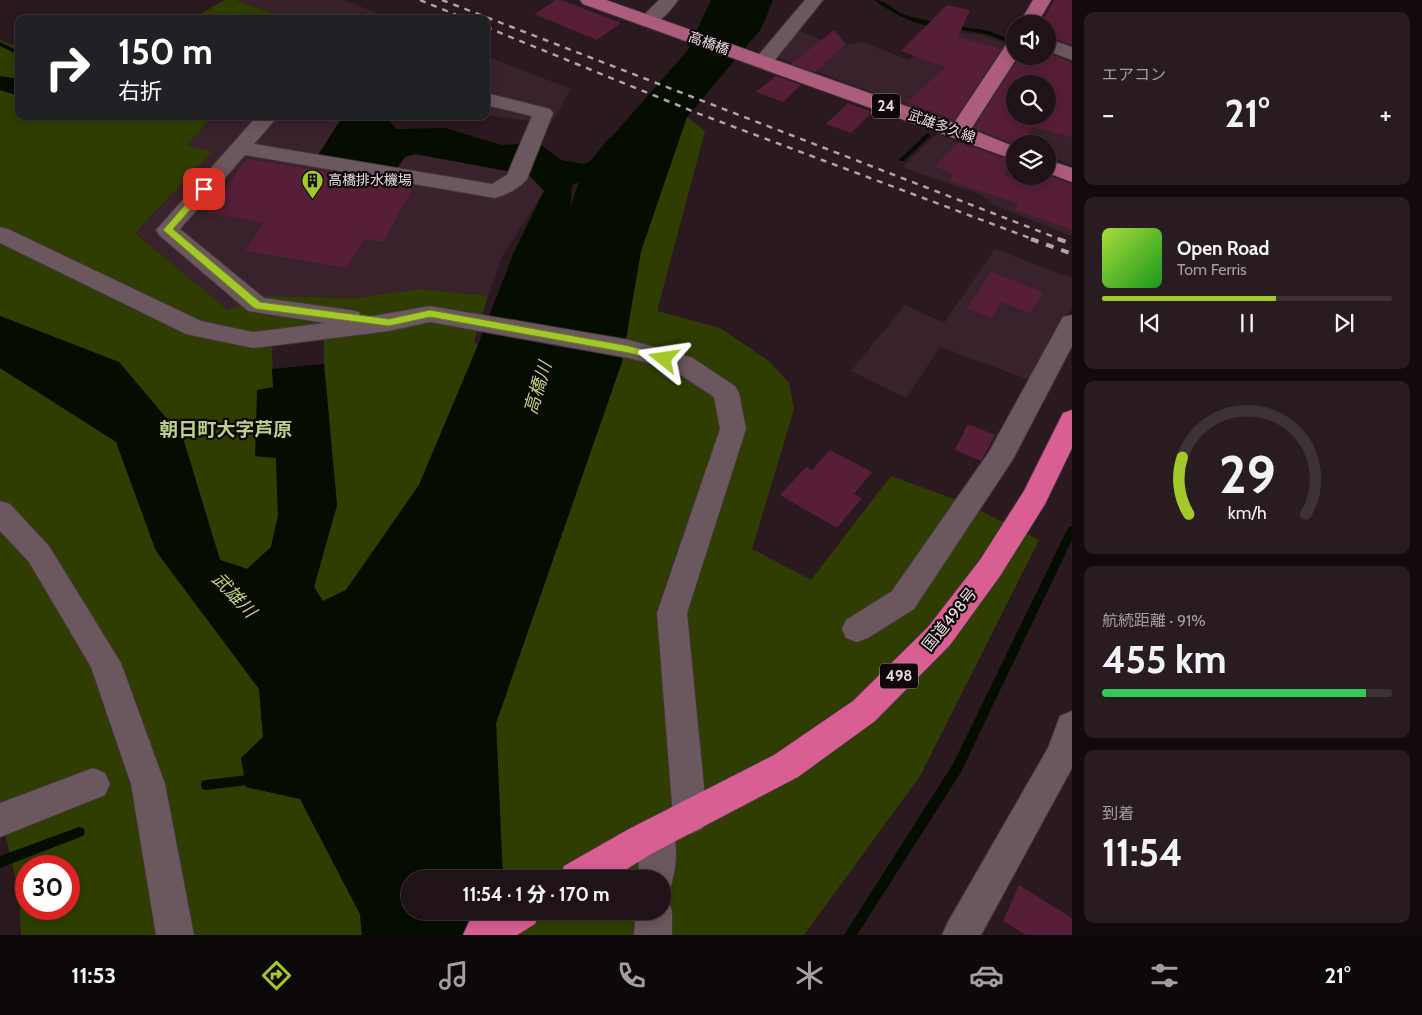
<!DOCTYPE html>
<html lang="ja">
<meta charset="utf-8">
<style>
body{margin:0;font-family:Cabin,"Noto Sans JP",sans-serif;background:#281c20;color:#f1f3f6;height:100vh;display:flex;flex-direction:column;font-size:19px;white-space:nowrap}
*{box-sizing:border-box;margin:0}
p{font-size:16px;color:#a29ea1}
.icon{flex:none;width:28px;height:28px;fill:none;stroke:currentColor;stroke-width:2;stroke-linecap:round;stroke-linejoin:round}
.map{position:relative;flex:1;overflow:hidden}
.panel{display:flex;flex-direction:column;gap:12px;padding:12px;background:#120a0d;width:350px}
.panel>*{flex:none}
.banner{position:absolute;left:15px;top:15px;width:475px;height:105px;border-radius:10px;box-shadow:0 2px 12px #0003,0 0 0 1px #3d3236;background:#202124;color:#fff;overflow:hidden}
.controls{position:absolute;left:1006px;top:15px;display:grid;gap:10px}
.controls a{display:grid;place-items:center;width:50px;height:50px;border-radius:50%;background:#201317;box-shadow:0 2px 12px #0003,0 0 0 1px #3d3236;font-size:25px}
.speed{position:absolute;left:15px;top:855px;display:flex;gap:10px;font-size:25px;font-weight:700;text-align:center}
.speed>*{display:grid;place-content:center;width:65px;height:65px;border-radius:50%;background:#201317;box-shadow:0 2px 12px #0003,0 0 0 1px #3d3236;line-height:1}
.speed .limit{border:8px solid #d22;background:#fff;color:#111}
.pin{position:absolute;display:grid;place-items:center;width:42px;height:42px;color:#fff;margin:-21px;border-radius:10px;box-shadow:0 2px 8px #0006}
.me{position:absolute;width:55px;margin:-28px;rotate:285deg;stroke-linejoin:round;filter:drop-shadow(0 0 4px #0008)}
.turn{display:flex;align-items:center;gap:18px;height:105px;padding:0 20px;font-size:22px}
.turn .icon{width:65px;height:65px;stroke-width:2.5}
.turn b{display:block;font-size:35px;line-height:42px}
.big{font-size:38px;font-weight:800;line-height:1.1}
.panel .card{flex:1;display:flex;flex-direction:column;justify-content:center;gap:8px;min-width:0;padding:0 18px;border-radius:10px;background:#281c20}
.panel .dial{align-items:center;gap:0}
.dial svg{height:130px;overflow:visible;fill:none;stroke:#3d3236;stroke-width:7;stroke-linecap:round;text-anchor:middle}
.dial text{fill:#f1f3f6;stroke:none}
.song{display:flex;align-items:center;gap:15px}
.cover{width:60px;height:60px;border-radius:8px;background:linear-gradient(135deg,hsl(80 70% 55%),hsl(120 70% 35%))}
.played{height:5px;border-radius:2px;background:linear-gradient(90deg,#a2c929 60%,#3d3236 60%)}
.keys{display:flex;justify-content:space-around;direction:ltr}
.heat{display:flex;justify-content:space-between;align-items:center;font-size:28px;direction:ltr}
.charge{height:8px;border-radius:4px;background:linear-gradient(90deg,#34c759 91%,#3d3236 0)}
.trip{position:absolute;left:401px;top:870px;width:270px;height:50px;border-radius:25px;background:#201317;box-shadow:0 2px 12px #0003,0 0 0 1px #3d3236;font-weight:800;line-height:50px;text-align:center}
.dock{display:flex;height:80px;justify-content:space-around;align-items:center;background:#0d0809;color:#a29ea1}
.dock .icon{width:35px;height:35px}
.dock .on{color:#a2c929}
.dock b{font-size:22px;color:#f1f3f6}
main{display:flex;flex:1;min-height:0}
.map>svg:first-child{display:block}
.built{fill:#39222b;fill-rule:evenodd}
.green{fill:#2f3e00;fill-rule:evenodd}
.water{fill:#050c00;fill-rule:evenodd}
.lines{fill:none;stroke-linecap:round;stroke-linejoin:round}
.stream{fill:#050c00;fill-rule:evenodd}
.river{fill:#050c00;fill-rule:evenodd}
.building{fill:#571e37;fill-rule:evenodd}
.minor-casing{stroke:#423539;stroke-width:2}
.major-casing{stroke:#423539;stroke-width:2}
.highway-casing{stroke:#423539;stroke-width:2}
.minor{fill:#6b575e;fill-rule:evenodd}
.major{fill:#ad5c7e;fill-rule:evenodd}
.highway{fill:#d95f93;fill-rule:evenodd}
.rail-far1{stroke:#b1a3a8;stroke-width:2.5;stroke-dasharray:6 6;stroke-linecap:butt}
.rail{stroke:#b1a3a8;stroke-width:4;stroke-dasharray:8 8;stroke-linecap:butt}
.route{fill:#a2c929;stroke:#69831b}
.labels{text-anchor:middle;stroke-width:4.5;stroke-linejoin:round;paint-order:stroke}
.far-street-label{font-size:14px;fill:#ebdee2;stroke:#0e0709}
.far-poi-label{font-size:14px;fill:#ebdee2;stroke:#0e0709;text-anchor:start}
.shield{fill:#0e0709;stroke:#a99ea1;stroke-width:1}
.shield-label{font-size:15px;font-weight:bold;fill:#ebdee2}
.street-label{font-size:16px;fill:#ebdee2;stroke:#0e0709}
.water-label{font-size:18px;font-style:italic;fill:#b9d57c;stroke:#0e0709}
.quarter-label{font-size:19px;font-weight:bold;fill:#bad188;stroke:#0e0709}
</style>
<main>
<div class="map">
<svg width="1072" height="935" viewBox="0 0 1072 935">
<rect width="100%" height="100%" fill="#2a191f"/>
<path class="built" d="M 235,0 L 344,0 L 392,19 L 290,19 Z
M 795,29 L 836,46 L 864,42 L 908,60 L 954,32 L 981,35 L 1015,47 L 1015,56 L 1040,56 L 1072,68 L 1072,165 L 1048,156 L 1048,144 L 1015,144 L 773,56 ZM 1015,84 L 1048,84 L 1048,116 L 1015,116 Z
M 486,56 L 571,89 L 551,124 L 486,115 Z
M 213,116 L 343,116 L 318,155 L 405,157 L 415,154 L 530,175 L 544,191 L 502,257 L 488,296 L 419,289 L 357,298 L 264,296 L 228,310 L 135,233 L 211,153 L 187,145 Z
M 937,134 L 1015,164 L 1015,176 L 1072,187 L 1072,236 L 991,204 L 981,195 L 902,167 Z
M 995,249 L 1072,278 L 1072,306 L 1032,381 L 940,347 L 906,398 L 851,371 L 905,305 L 944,323 Z"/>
<path class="green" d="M 225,0 L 235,0 L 290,19 L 191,19 Z
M 0,40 L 19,48 L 19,79 L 0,76 Z
M 0,90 L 19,96 L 19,116 L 213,116 L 187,145 L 212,152 L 135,233 L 228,310 L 264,296 L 357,298 L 419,289 L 488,296 L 474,342 L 478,345 L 419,485 L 346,590 L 323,602 L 314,587 L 337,505 L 324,364 L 324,338 L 272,346 L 273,387 L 255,456 L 276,458 L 278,516 L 271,547 L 248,569 L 220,560 L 183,438 L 119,362 L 0,316 Z
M 687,117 L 705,131 L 657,311 L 720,328 L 769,361 L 789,383 L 794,409 L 752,549 L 811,580 L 891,476 L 965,503 L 1039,540 L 920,776 L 804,935 L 505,935 L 504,911 L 662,911 L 662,879 L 503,879 L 496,723 L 622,362 L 641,251 Z
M 0,368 L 116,441 L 156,551 L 259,689 L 263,737 L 241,758 L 246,787 L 300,799 L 360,914 L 362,935 L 21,935 L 19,895 L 0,809 ZM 26,866 L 69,866 L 69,909 L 26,909 Z"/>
<path class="water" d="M 711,0 L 773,0 L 761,29 L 687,117 L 641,251 L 622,362 L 496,723 L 503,879 L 410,879 L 410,911 L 504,911 L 505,935 L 362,935 L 360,914 L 300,799 L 246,787 L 241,758 L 263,737 L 259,689 L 156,551 L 116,442 L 0,368 L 0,316 L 119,362 L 183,438 L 220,560 L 247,569 L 271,547 L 278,516 L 276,458 L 255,456 L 257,390 L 273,387 L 272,369 L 324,364 L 337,505 L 314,587 L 323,601 L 346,590 L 419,485 L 478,345 L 514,252 L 544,191 L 529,175 L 415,154 L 405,157 L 396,170 L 318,155 L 343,116 L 385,116 L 396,129 L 445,128 L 502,145 L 538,143 L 561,160 L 583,164 L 597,159 L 609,140 L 688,50 ZM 582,181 L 596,233 L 590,243 L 568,246 L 572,185 Z
M 0,76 L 19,79 L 19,96 L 0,90 Z"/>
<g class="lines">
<path class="stream" d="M 875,0 C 885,0 894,10 903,14 C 915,19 932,20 942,25 C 927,32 886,11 875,0 Z
M 952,25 L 989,31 L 1015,41 L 1015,45 L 986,34 L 950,28 L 949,27 Z
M 0,42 L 19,51 L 19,55 L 0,46 Z
M 928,133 L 930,134 L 930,136 L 904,161 L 900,161 L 900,159 L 926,134 Z
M 1072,526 L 1072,540 L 961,772 L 857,935 L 844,935 L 953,764 L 1067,530 L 1069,527 Z
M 256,774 L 260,775 L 261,779 L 260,783 L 256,784 L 206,790 L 202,789 L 201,785 L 202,781 L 206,780 Z
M 79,827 L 83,828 L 85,832 L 83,836 L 0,868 L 0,856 Z"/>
<path class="river" d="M 623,135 L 637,138 L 643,147 L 624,172 L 582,314 L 575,325 L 558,330 L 541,325 L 534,314 L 583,170 L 609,138 Z"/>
</g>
<path class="building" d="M 556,0 L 561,0 L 621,23 L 597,40 L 534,14 Z
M 1054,0 L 1072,0 L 1072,45 L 1048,37 L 1048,24 L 1041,24 Z
M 947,5 L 970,10 L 958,37 L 1001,49 L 954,120 L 907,102 L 945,67 L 901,51 Z
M 834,30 L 846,44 L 815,72 L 791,64 Z
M 1048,53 L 1072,62 L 1072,137 L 1033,127 L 1023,144 L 1015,145 L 974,128 L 1020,56 L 1048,56 ZM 1015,84 L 1048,84 L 1048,116 L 1015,116 Z
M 776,76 L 801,85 L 783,102 L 756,92 Z
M 848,103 L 872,112 L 851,133 L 826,124 Z
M 959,142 L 1013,161 L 1004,176 L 1051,176 L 1072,184 L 1072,230 L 1015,210 L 1019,204 L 950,181 L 952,174 L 935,166 Z
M 247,159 L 342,174 L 414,186 L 383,242 L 364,239 L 347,268 L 245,251 L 264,223 L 207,213 Z
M 991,272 L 1044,292 L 1030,313 L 1001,302 L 992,318 L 967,309 Z
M 968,424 L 995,435 L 981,461 L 955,450 Z
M 830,450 L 872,472 L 854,494 L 862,498 L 837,528 L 780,495 L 806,467 L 812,470 Z
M 1019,885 L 1072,918 L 1072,935 L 1026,935 L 1003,921 Z"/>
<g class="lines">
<defs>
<path id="minor" d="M 659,0 L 678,0 C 670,12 655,29 641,25 L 638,21 Z
M 805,0 L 823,0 L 770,66 L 763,68 L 756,66 L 753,62 L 756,58 Z
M 1048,39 L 1072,47 L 1072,60 L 1048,51 Z
M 486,93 L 550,109 L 553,113 L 527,179 C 520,188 506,195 495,198 L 245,155 L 180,229 L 264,298 L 350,310 L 359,312 L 362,318 L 430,306 L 629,340 L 691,357 L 735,386 L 739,393 L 746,429 L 687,613 L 707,817 L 702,829 L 690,834 L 678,829 L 673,817 L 657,613 L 720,429 L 714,397 L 673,370 L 629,358 L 430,322 L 389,331 L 253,348 L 195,336 L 186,334 L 0,243 L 0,227 L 8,229 L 201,321 L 253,332 L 325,323 L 248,311 L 159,235 L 156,230 L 257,116 L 278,116 L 254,144 L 492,184 L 507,175 L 532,116 L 486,105 Z
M 1072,315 L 1072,346 L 1013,459 L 914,609 L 868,638 L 857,642 L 846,638 L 842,629 L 846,620 L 892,591 L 989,452 L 1063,317 Z
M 0,501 L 10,504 L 49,546 L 121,663 L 165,784 L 194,935 L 156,935 L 131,784 L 91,667 L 29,562 L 0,531 Z
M 1072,711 L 1072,768 L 981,935 L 942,935 L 948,922 L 1048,748 L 1060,716 Z
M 93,768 L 105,773 L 110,784 L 105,795 L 0,837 L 0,803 Z
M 658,815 L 670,820 C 679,840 677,871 669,892 L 662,894 L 662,879 L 638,879 L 640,832 L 646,820 Z
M 662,896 L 667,898 L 672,911 L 672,935 L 634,935 L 636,911 L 662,911 Z"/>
<path id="major" d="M 580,0 L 606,0 L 954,123 L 1008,42 L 1015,40 L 1015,56 L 1018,56 L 971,129 L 1015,147 L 1015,160 L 583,4 Z
M 1033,0 L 1051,0 L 1037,24 L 1019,24 Z
M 1048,160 L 1072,168 L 1072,182 L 1048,173 Z"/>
<path id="highway" d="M 1072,410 L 1072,448 L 1045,504 L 1000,576 L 950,645 L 875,721 L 798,777 L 651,854 L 611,879 L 559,879 L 564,866 L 627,830 L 774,755 L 853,701 L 928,627 L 980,560 L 1024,491 L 1063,413 Z
M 487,911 L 540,911 L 535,924 L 517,935 L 463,935 L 469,922 Z"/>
</defs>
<use href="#minor" class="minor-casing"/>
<use href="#major" class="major-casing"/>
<use href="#highway" class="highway-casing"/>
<use href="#minor" class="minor"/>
<use href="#major" class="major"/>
<use href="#highway" class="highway"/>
<path class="rail-far1" d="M 420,0 L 466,19
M 442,0 L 1062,240
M 486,27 L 697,113 L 1035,240"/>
<path class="rail" d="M 1031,239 L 1072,254
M 1058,239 L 1072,244"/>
</g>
<path class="route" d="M 204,186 L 209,189 L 207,191 L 173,229 L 260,302 L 389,319 L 430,310 L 629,346 L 668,356 L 670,359 L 664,362 L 629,353 L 430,317 L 389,326 L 257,309 L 254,308 L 163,230 L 201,187 Z"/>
<defs>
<symbol id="building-pin" viewBox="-11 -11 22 30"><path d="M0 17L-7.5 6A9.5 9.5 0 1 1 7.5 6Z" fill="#a2c929" stroke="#0e0709"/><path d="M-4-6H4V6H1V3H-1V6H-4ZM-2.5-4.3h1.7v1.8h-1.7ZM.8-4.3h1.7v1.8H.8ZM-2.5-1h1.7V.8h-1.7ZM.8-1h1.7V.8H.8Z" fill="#111"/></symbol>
</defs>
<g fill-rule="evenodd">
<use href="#building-pin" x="300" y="168" width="25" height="34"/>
</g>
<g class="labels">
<g class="far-street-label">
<text transform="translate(709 43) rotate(20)" y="5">高橋橋</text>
<text transform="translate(942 126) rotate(20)" y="5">武雄多久線</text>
</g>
<g class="far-poi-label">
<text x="328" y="185">高橋排水機場</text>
</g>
<g class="shield">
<rect x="872" y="93.5" width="28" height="25" rx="4"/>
<rect x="880" y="663.5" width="38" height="25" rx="4"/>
</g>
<g class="shield-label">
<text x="886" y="111">24</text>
<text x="899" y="681">498</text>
</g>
<g class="street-label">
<text transform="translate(949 619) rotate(-51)" y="6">国道498号</text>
</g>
<g class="water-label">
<text transform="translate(538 388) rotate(-73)" y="6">高橋川</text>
<text transform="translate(234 595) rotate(46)" y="6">武雄川</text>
</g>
<g class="quarter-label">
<text x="226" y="436">朝日町大字芦原</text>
</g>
</g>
</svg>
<div class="controls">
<a><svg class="icon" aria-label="sound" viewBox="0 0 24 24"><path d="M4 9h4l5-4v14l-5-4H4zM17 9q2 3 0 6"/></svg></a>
<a><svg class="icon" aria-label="search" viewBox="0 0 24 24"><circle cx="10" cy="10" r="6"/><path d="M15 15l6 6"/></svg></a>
<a><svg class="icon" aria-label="layers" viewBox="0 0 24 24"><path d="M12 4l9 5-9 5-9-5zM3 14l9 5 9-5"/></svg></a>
</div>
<div class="speed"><div class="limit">30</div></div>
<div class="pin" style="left:204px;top:189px;background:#d93025"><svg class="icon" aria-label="arrive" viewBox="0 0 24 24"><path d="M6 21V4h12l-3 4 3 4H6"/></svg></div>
<svg class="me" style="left:664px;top:359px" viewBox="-20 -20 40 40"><path d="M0-17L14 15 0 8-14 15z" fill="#a2c929" stroke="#fff" stroke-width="4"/></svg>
<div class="trip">11:54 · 1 分 · 170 m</div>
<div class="banner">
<div class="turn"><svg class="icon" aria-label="right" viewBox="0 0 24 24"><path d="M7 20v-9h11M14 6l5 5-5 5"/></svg><div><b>150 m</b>右折</div></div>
</div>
</div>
<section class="panel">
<div class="card"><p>エアコン</p>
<div class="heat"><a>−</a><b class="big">21°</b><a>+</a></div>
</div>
<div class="card">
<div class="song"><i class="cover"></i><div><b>Open Road</b><p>Tom Ferris</p></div></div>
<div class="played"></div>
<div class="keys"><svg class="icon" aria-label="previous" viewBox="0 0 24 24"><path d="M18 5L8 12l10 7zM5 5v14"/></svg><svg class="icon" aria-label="pause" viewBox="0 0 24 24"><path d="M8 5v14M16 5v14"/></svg><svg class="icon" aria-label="next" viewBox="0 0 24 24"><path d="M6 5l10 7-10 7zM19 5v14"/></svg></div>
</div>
<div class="card dial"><svg viewBox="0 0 100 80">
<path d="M14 69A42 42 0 1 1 86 69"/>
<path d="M14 69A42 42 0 0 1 10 34" stroke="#a2c929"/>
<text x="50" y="56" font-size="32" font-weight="700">29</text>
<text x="50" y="72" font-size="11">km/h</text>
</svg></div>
<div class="card"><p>航続距離 · 91%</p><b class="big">455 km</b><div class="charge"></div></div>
<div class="card"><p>到着</p><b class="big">11:54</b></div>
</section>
</main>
<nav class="dock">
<b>11:53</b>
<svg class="icon on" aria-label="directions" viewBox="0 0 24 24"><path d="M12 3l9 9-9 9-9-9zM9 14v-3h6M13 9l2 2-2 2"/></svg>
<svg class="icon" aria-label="music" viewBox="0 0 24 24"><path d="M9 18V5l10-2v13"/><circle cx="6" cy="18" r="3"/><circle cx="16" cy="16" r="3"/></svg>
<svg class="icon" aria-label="phone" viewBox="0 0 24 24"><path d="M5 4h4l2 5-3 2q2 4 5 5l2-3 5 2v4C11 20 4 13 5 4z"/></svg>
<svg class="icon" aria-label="climate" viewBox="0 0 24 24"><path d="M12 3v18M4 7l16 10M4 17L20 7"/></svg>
<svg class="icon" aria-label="car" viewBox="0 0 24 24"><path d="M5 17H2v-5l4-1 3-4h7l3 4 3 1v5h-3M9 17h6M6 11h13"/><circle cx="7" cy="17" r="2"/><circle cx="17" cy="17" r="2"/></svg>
<svg class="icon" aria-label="filters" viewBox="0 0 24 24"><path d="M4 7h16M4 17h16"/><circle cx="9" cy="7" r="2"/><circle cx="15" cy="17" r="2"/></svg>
<b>21°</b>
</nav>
